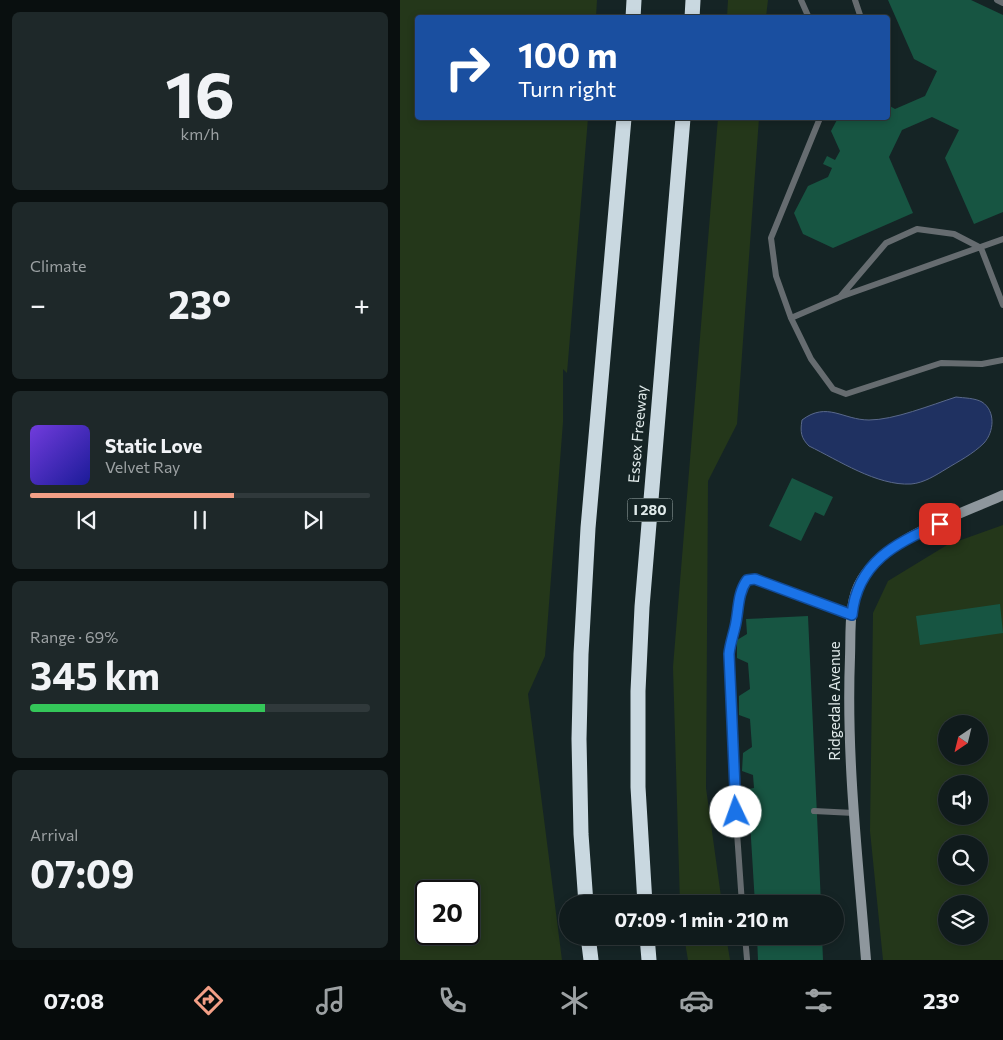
<!DOCTYPE html>
<meta charset="utf-8">
<style>
body{margin:0;font-family:Commissioner,sans-serif;background:#1e2829;color:#f1f3f6;height:100vh;display:flex;flex-direction:column;font-size:19px;white-space:nowrap}
*{box-sizing:border-box;margin:0}
p{font-size:16px;color:#9ca1a3}
.icon{flex:none;width:28px;height:28px;fill:none;stroke:currentColor;stroke-width:2;stroke-linecap:round;stroke-linejoin:round}
.map{position:relative;flex:1;overflow:hidden}
.sheet{display:flex;flex-direction:column;gap:12px;padding:12px;background:#090f0f;width:400px}
.sheet>*{flex:none}
.hud{position:absolute;left:15px;top:15px;width:475px;height:105px;border-radius:5px;box-shadow:0 2px 8px #0003,0 0 0 1px #30393b;background:#1a4fa0;color:#fff;overflow:hidden}
.needle{width:32px;rotate:215deg}
.fabs{position:absolute;left:538px;top:715px;display:grid;gap:10px}
.fabs a{display:grid;place-items:center;width:50px;height:50px;border-radius:50%;background:#101b1c;box-shadow:0 2px 8px #0003,0 0 0 1px #30393b;font-size:25px}
.speed{position:absolute;left:15px;top:880px;display:flex;gap:10px;font-size:25px;font-weight:700;text-align:center}
.speed>*{display:grid;place-content:center;width:65px;height:65px;border-radius:50%;background:#101b1c;box-shadow:0 2px 8px #0003,0 0 0 1px #30393b;line-height:1}
.speed .limit{border:2px solid #111;border-radius:8px;background:#fff;color:#111}
.pin{position:absolute;display:grid;place-items:center;width:42px;height:42px;color:#fff;margin:-21px;border-radius:10px;box-shadow:0 2px 8px #0006}
.me{position:absolute;width:55px;margin:-28px;rotate:357deg;stroke-linejoin:round;filter:drop-shadow(0 0 4px #0008)}
.turn{display:flex;align-items:center;gap:18px;height:105px;padding:0 20px;font-size:22px}
.turn .icon{width:65px;height:65px;stroke-width:2.5}
.turn b{display:block;font-size:35px;line-height:42px}
.big{font-size:38px;font-weight:700;line-height:1.1}
.sheet .widget{flex:1;display:flex;flex-direction:column;justify-content:center;gap:8px;min-width:0;padding:0 18px;border-radius:8px;background:#1e2829}
.sheet .dial{align-items:center;gap:0}
.dial b{font-size:65px;line-height:1}
.song{display:flex;align-items:center;gap:15px}
.cover{width:60px;height:60px;border-radius:8px;background:linear-gradient(135deg,hsl(260 70% 55%),hsl(240 70% 35%))}
.played{height:5px;border-radius:2px;background:linear-gradient(90deg,#f39f86 60%,#30393b 60%)}
.keys{display:flex;justify-content:space-around;direction:ltr}
.heat{display:flex;justify-content:space-between;align-items:center;font-size:28px;direction:ltr}
.charge{height:8px;border-radius:4px;background:linear-gradient(90deg,#34c759 69%,#30393b 0)}
.trip{position:absolute;left:159px;top:895px;width:285px;height:50px;border-radius:25px;background:#101b1c;box-shadow:0 2px 8px #0003,0 0 0 1px #30393b;font-weight:700;line-height:50px;text-align:center}
.dock{display:flex;height:80px;justify-content:space-around;align-items:center;background:#060b0b;color:#9ca1a3}
.dock .icon{width:35px;height:35px}
.dock .active{color:#f39f86}
.dock b{font-size:22px;color:#f1f3f6}
main{display:flex;flex:1;min-height:0}
.map>svg:first-child{display:block}
.green{fill:#24371a;fill-rule:evenodd}
.water{fill:#1f3161;stroke:#59688a}
.building{fill:#175542}
.lines{fill:none;stroke-linecap:round;stroke-linejoin:round}
.service{stroke:#666c70;stroke-width:6}
.secondary{stroke:#8e979d;stroke-width:10}
.motorway{stroke:#c9d8e0;stroke-width:15}
.route-casing{stroke:#114b97;stroke-width:12}
.route{stroke:#1a73e8;stroke-width:9}
.labels{text-anchor:middle;stroke-width:4;stroke-linejoin:round;paint-order:stroke}
.shield{fill:#152425;stroke:#a3afaf;stroke-width:1}
.shield-label{font-size:14px;font-weight:bold;fill:#e0eaea}
.street-label{font-size:15px;fill:#e0eaea;stroke:#152425}
</style>
<main>
<section class="sheet">
<div class="widget dial"><b>16</b><p>km/h</p></div>
<div class="widget"><p>Climate</p>
<div class="heat"><a>−</a><b class="big">23°</b><a>+</a></div>
</div>
<div class="widget">
<div class="song"><i class="cover"></i><div><b>Static Love</b><p>Velvet Ray</p></div></div>
<div class="played"></div>
<div class="keys"><svg class="icon" aria-label="previous" viewBox="0 0 24 24"><path d="M18 5L8 12l10 7zM5 5v14"/></svg><svg class="icon" aria-label="pause" viewBox="0 0 24 24"><path d="M8 5v14M16 5v14"/></svg><svg class="icon" aria-label="next" viewBox="0 0 24 24"><path d="M6 5l10 7-10 7zM19 5v14"/></svg></div>
</div>
<div class="widget"><p>Range · 69%</p><b class="big">345 km</b><div class="charge"></div></div>
<div class="widget"><p>Arrival</p><b class="big">07:09</b></div>
</section>
<div class="map">
<svg width="603" height="960" viewBox="0 0 603 960">
<rect width="100%" height="100%" fill="#152425"/>
<path class="green" d="M 0,0 L 197,0 L 196,17 L 18,18 L 18,118 L 188,118 L 167,373 L 163,369 L 163,422 L 145,656 L 128,694 L 162,960 L 0,960 ZM 69,891 L 69,934 L 26,934 L 26,891 Z
M 328,0 L 368,0 L 366,17 L 327,17 Z
M 318,118 L 359,118 L 337,424 L 308,481 L 306,788 L 322,904 L 280,904 L 273,667 Z
M 603,525 L 603,960 L 483,960 L 470,831 L 473,613 L 488,581 L 547,545 ZM 546,724 L 579,724 L 579,756 L 546,756 ZM 546,784 L 579,784 L 579,816 L 546,816 ZM 546,844 L 579,844 L 579,876 L 546,876 ZM 546,904 L 579,904 L 579,936 L 546,936 Z
M 284,936 L 326,936 L 330,960 L 288,960 Z"/>
<path class="water" d="M 556,397 C 564,398 575,398 582,402 C 596,411 594,432 584,443 C 573,454 559,461 546,469 C 536,475 524,483 511,484 C 477,486 438,460 409,446 C 401,438 400,432 402,420 C 427,401 443,420 469,420 C 494,420 531,405 556,397 Z"/>
<path class="building" d="M 488,0 L 571,0 L 603,15 L 603,212 L 574,224 L 545,158 L 559,130 L 532,117 L 502,130 L 489,157 L 513,213 L 433,248 L 403,234 L 394,213 L 408,186 L 428,177 L 432,168 L 423,164 L 427,156 L 435,160 L 440,151 L 431,131 L 438,118 L 488,118 L 488,105 L 495,109 L 525,96 L 537,71 L 514,59 Z
M 392,478 L 433,497 L 424,516 L 415,512 L 401,541 L 369,526 Z
M 600,604 L 603,633 L 520,645 L 516,616 Z
M 408,616 L 421,904 L 355,904 L 348,789 L 354,788 L 353,775 L 342,771 L 343,753 L 352,747 L 350,719 L 339,715 L 339,696 L 350,689 L 348,663 L 337,658 L 337,640 L 347,634 L 346,619 Z
M 357,936 L 422,936 L 423,960 L 358,960 Z"/>
<g class="lines">
<path class="service" d="M 401,0 L 409,18
M 455,0 L 461,18
M 597,0 L 603,3
M 420,118 L 371,238 L 376,276 L 391,318 L 411,359 L 433,389 L 446,394 L 541,363 L 582,364 L 603,360
M 440,297 L 486,243 L 517,229 L 554,234 L 581,248 L 603,305
M 391,318 L 440,297 L 603,239
M 414,811 L 454,813
M 335,812 L 351,811
M 342,904 L 336,818 L 329,654 C 330,644 333,636 335,627 C 339,611 337,594 347,580 L 355,579 L 451,615
M 345,936 L 347,959"/>
<path class="secondary" d="M 466,960 C 458,859 446,758 450,657 C 451,632 448,601 462,579 C 488,537 559,515 603,495"/>
<path class="motorway" d="M 233,18 L 234,0
M 292,18 L 293,0
M 186,904 L 181,834 L 179,739 L 181,654 L 188,528 L 224,118
M 245,904 L 238,787 L 238,691 L 242,607 L 283,118
M 188,936 L 191,960
M 247,936 L 249,960"/>
</g>
<g class="lines">
<defs>
<path id="route" d="M 336,812 L 329,654 C 330,644 333,636 335,627 C 339,611 337,594 347,580 L 355,579 L 452,615 C 457,563 496,542 540,524"/>
</defs>
<use href="#route" class="route-casing"/>
<use href="#route" class="route"/>
</g>
<g class="labels">
<rect class="shield" x="227.5" y="498.5" width="45" height="23" rx="4"/>
<g class="shield-label">
<text x="250" y="515">I 280</text>
</g>
<g class="street-label">
<text transform="translate(238 434) rotate(-85)" y="5">Essex Freeway</text>
<text transform="translate(435 701) rotate(-90)" y="5">Ridgedale Avenue</text>
</g>
</g>
</svg>
<div class="fabs">
<a><svg class="needle" viewBox="-14 -14 28 28"><path d="M0-13l5 13h-10z" fill="#e53935"/><path d="M0 13l5-13h-10z" fill="#9ca1a3"/></svg></a>
<a><svg class="icon" aria-label="sound" viewBox="0 0 24 24"><path d="M4 9h4l5-4v14l-5-4H4zM17 9q2 3 0 6"/></svg></a>
<a><svg class="icon" aria-label="search" viewBox="0 0 24 24"><circle cx="10" cy="10" r="6"/><path d="M15 15l6 6"/></svg></a>
<a><svg class="icon" aria-label="layers" viewBox="0 0 24 24"><path d="M12 4l9 5-9 5-9-5zM3 14l9 5 9-5"/></svg></a>
</div>
<div class="speed"><div class="limit">20</div></div>
<div class="pin" style="left:540px;top:524px;background:#d93025"><svg class="icon" aria-label="arrive" viewBox="0 0 24 24"><path d="M6 21V4h12l-3 4 3 4H6"/></svg></div>
<svg class="me" style="left:336px;top:812px" viewBox="-20 -20 40 40"><circle r="19" fill="#fff"/><path d="M0-13L10 11 0 6-10 11z" fill="#1a73e8"/></svg>
<div class="trip">07:09 · 1 min · 210 m</div>
<div class="hud">
<div class="turn"><svg class="icon" aria-label="right" viewBox="0 0 24 24"><path d="M7 20v-9h11M14 6l5 5-5 5"/></svg><div><b>100 m</b>Turn right</div></div>
</div>
</div>
</main>
<nav class="dock">
<b>07:08</b>
<svg class="icon active" aria-label="directions" viewBox="0 0 24 24"><path d="M12 3l9 9-9 9-9-9zM9 14v-3h6M13 9l2 2-2 2"/></svg>
<svg class="icon" aria-label="music" viewBox="0 0 24 24"><path d="M9 18V5l10-2v13"/><circle cx="6" cy="18" r="3"/><circle cx="16" cy="16" r="3"/></svg>
<svg class="icon" aria-label="phone" viewBox="0 0 24 24"><path d="M5 4h4l2 5-3 2q2 4 5 5l2-3 5 2v4C11 20 4 13 5 4z"/></svg>
<svg class="icon" aria-label="climate" viewBox="0 0 24 24"><path d="M12 3v18M4 7l16 10M4 17L20 7"/></svg>
<svg class="icon" aria-label="car" viewBox="0 0 24 24"><path d="M5 17H2v-5l4-1 3-4h7l3 4 3 1v5h-3M9 17h6M6 11h13"/><circle cx="7" cy="17" r="2"/><circle cx="17" cy="17" r="2"/></svg>
<svg class="icon" aria-label="filters" viewBox="0 0 24 24"><path d="M4 7h16M4 17h16"/><circle cx="9" cy="7" r="2"/><circle cx="15" cy="17" r="2"/></svg>
<b>23°</b>
</nav>
